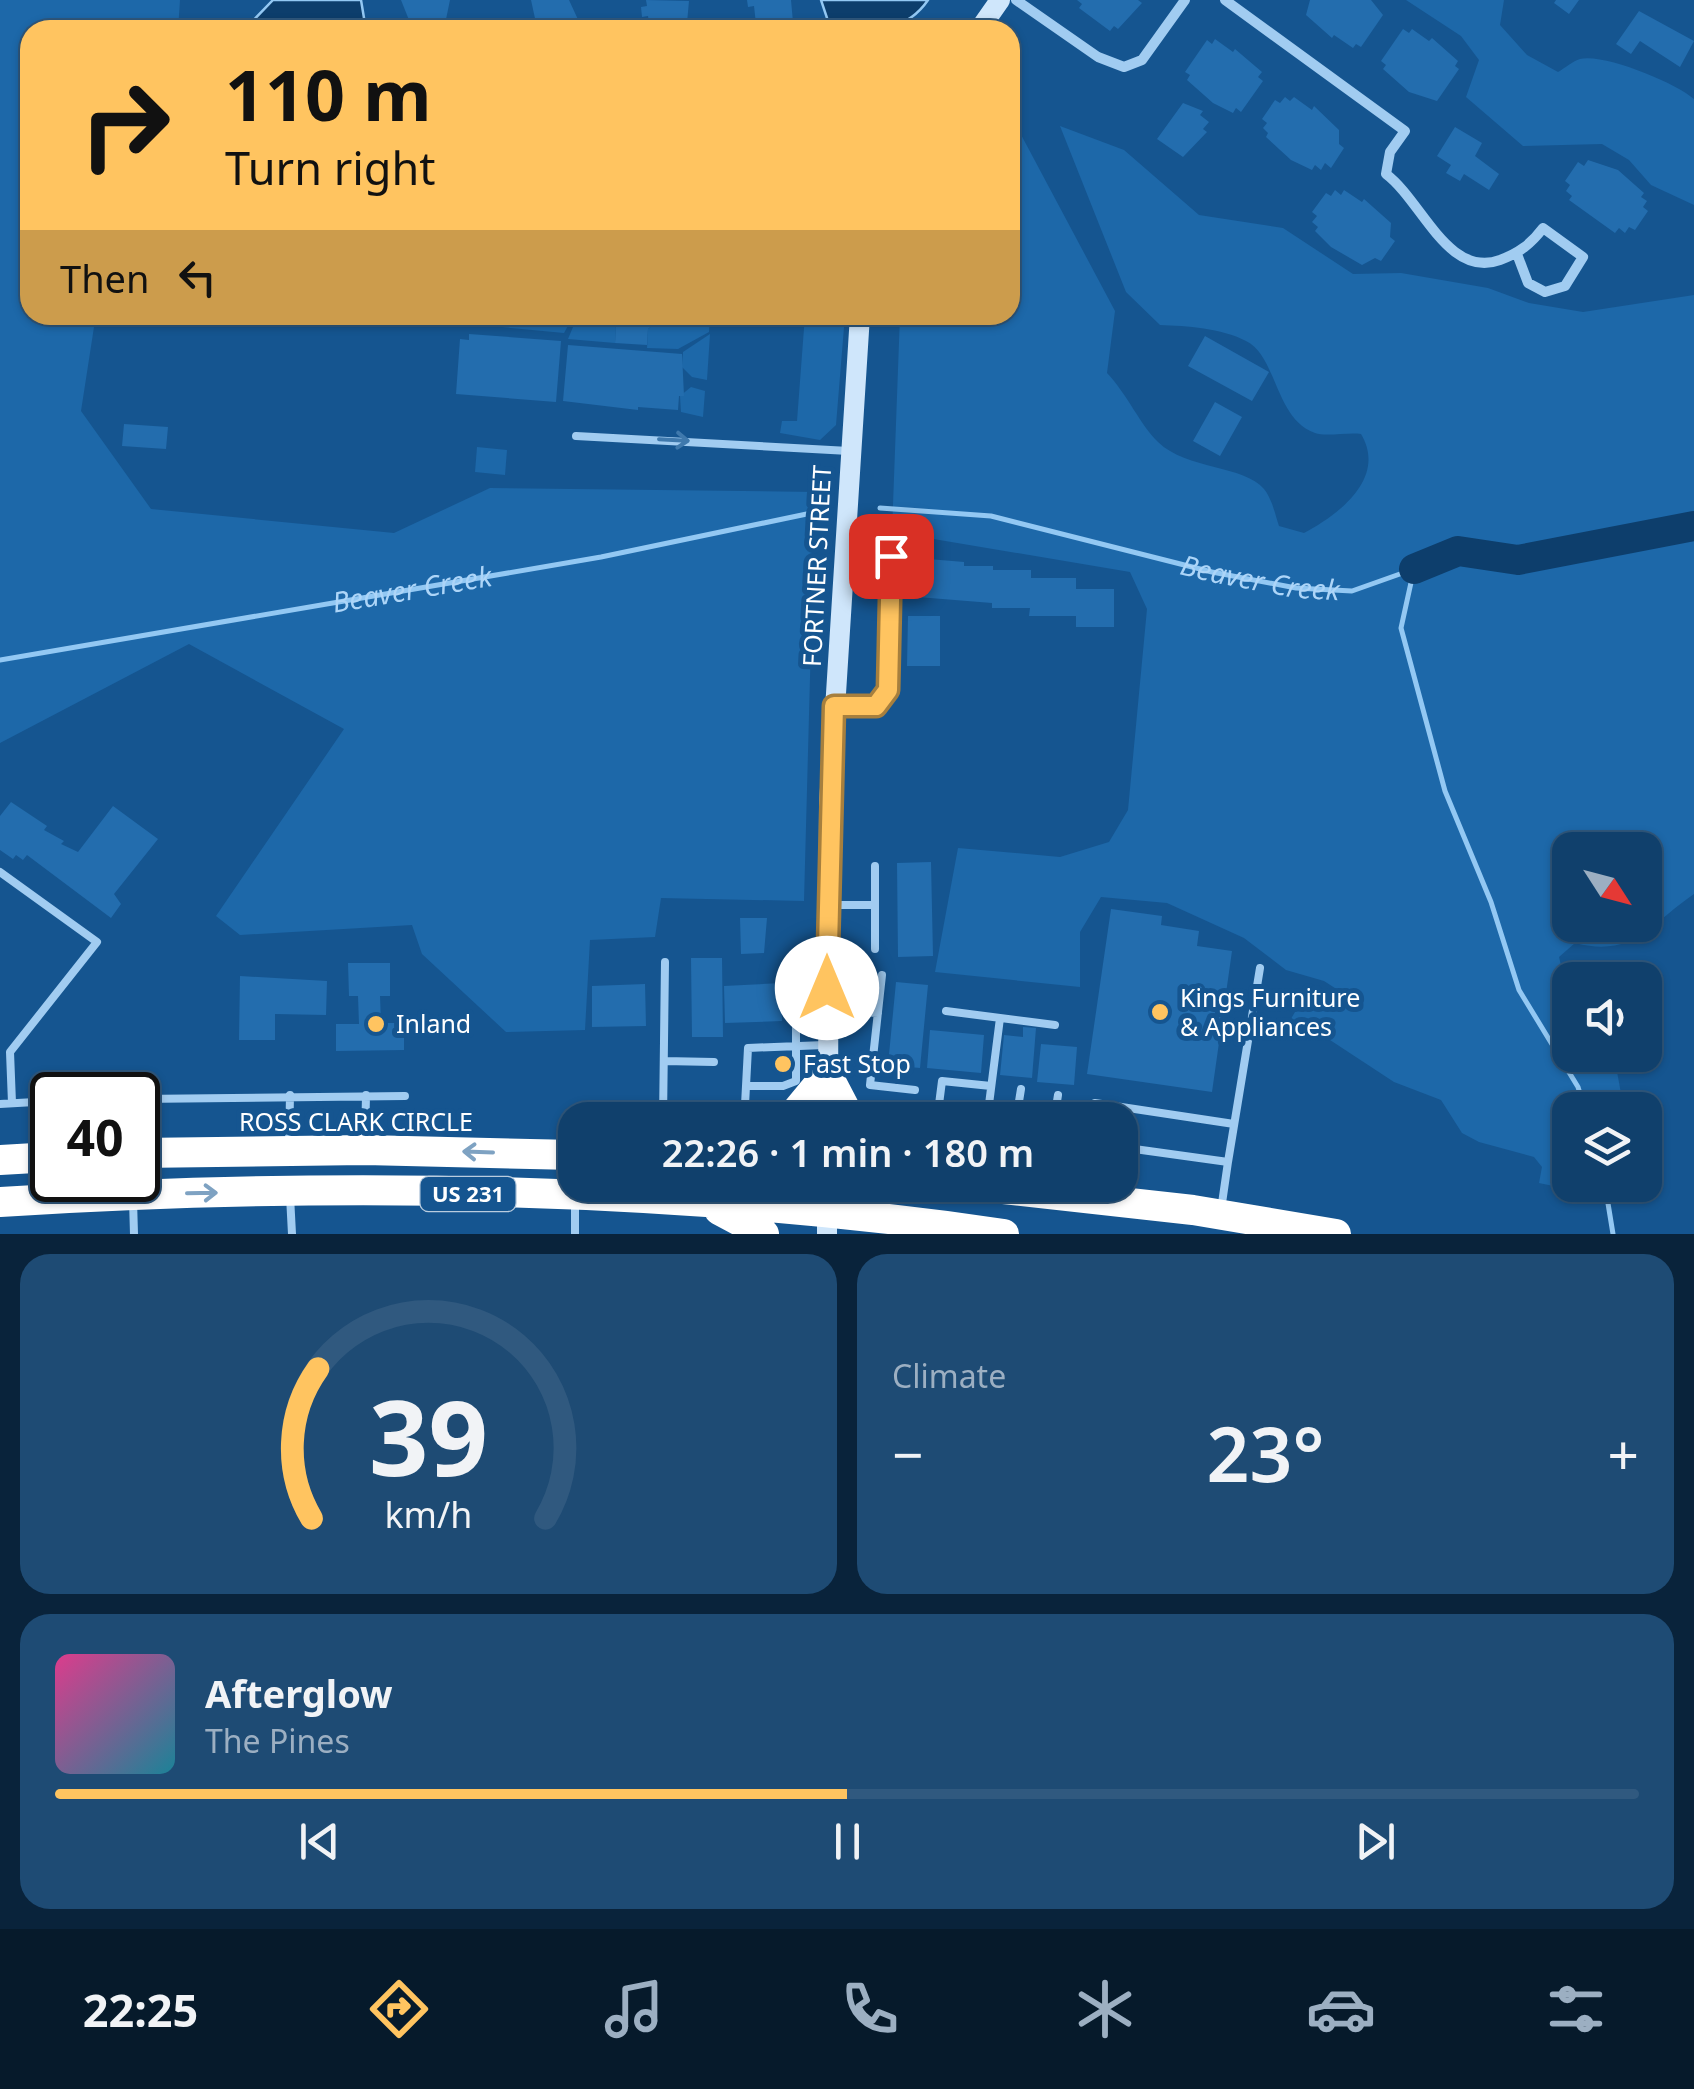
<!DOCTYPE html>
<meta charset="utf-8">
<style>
body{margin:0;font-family:"Noto Sans",sans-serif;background:#1e4b74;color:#f1f3f6;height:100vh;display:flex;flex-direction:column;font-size:38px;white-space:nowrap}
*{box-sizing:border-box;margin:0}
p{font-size:32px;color:#9cafc2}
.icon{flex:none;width:55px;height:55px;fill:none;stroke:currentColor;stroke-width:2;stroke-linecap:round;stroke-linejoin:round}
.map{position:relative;height:1234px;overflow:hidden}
.sheet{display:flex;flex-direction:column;gap:20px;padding:20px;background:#09233b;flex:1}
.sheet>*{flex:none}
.banner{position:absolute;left:20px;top:20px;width:1000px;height:305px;border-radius:30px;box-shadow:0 2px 8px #0004,0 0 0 2px #30597f;background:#ffc460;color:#111;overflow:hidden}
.needle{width:65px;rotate:126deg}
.tools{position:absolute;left:1552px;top:832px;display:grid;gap:20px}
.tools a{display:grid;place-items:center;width:110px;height:110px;border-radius:20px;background:#10406c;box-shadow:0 2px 8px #0004,0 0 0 2px #30597f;font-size:50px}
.speed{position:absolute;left:30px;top:1072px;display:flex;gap:20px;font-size:50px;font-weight:700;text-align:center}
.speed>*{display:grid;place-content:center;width:130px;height:130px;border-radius:50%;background:#10406c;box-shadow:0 2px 8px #0004,0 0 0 2px #30597f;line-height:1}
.speed .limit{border:5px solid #111;border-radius:15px;background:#fff;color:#111}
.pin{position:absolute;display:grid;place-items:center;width:85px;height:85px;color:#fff;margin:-42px;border-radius:20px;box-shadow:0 5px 15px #0006}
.me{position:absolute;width:110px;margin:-55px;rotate:0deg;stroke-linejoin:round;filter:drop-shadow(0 0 8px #0008)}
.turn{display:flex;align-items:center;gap:35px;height:210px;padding:0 40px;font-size:45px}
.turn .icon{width:130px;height:130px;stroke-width:2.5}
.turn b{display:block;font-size:70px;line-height:85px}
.then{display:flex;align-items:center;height:95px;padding:0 40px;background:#0003;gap:20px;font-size:38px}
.big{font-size:75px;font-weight:600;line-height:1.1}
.sheet .card{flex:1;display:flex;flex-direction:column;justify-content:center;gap:15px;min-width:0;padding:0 35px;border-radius:30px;background:#1e4b74}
.sheet .dial{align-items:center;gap:0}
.dial svg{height:260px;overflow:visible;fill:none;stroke:#30597f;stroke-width:7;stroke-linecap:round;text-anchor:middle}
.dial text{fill:#f1f3f6;stroke:none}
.song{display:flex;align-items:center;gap:30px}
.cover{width:120px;height:120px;border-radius:15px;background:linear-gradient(135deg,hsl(330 70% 55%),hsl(190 70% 35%))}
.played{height:10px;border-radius:5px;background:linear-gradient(90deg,#ffc460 50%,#30597f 50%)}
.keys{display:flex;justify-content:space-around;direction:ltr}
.heat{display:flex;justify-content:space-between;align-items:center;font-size:55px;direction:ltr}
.sheet .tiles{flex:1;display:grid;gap:20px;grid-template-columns:1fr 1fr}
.card:last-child{grid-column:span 2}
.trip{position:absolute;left:558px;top:1102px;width:580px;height:100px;border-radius:30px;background:#10406c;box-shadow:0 2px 8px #0004,0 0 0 2px #30597f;font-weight:600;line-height:100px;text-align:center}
.tabs{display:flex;height:160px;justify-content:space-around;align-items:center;background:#061a2b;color:#9cafc2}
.tabs .icon{width:70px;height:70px}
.tabs .current{color:#ffc460}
.tabs b{font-size:45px;color:#f1f3f6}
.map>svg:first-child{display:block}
.green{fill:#1d68a9;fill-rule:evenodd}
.water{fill:#0d3e6c;stroke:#93c8f3;stroke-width:2.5}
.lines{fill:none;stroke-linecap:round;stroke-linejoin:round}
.stream{stroke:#93c8f3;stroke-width:5}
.river{stroke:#0d3e6c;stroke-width:30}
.building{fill:#236dae}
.lane{stroke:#a1ccf1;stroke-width:8}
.street{stroke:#a1ccf1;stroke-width:10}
.secondary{stroke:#cfe6fb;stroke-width:20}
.highway{stroke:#fff;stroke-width:30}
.oneway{stroke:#3f79ad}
.oneway2{stroke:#7ea2c2}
.route-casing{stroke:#a67f3e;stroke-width:25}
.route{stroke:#ffc460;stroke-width:18}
.poi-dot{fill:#ffc460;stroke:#155590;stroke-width:4}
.labels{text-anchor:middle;stroke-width:10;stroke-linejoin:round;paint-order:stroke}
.shield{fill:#155590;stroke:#b9ccde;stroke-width:2.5}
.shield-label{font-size:22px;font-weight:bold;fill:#fff}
.street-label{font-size:25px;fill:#fff;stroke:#155590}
.poi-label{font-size:25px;fill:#fff;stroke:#155590;text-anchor:start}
.water-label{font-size:28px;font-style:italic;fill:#add5f8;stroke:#155590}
</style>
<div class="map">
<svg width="1694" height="1234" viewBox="0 0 1694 1234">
<rect width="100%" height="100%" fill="#155590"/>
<path class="green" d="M 0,0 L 180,0 L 178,30 L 30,30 L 30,315 L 81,315 L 94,327 L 81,411 L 151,509 L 394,533 L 490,488 L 815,492 L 804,901 L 661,898 L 655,937 L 590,940 L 585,1030 L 506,1032 L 422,954 L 412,925 L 240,935 L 216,916 L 344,729 L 189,644 L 0,743 Z
M 1406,0 L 1504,0 L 1500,25 L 1527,55 L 1558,72 C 1565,68 1573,61 1580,59 C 1604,53 1676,83 1694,99 L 1694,205 L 1651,185 L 1629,160 L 1602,144 L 1523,146 L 1466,97 L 1479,60 L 1461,36 Z
M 1010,114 L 1115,311 L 1107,373 C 1127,394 1141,426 1158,442 C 1187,470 1244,465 1264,489 C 1272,499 1275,514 1279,526 L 1304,533 C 1340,514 1387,477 1361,434 C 1348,432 1326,437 1315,433 C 1275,419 1277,356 1246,341 C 1221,328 1187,326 1160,325 L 1126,292 L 1060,126 L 1124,150 L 1199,215 L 1283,228 L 1353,274 L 1401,273 L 1488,288 L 1529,303 L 1583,312 L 1694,295 L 1694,894 C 1650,924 1634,958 1575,943 L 1559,957 L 1570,1002 L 1570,1055 L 1614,1055 L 1624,1110 L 1570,1110 L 1570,1185 L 1635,1185 L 1629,1202 L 1539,1183 L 1542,1167 L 1534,1157 L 1479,1142 L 1462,1133 L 1441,1100 L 1394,1082 L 1330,1040 L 1279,1039 L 1295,1012 L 1336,1006 L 1338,990 L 1324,981 L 1286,970 L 1244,938 L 1167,903 L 1101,897 L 1080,932 L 1080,987 L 935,972 L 958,848 L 1060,857 L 1109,842 L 1128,810 L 1147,609 L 1130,572 L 892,532 L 900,315 L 1010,315 ZM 1570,850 L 1645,850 L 1645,925 L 1570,925 Z
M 460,315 L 574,315 L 564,333 L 459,323 Z
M 578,315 L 604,315 L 616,328 L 615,343 L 568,339 Z
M 664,315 L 710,315 L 709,332 L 678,349 L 647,348 L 648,329 Z
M 805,315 L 845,315 L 836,425 L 820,440 L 780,433 L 782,421 L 797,421 Z
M 710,334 L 707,380 L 692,377 L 682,367 L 683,352 Z
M 691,387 L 705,391 L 703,417 L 681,412 L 680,396 Z
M 477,447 L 507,450 L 505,475 L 475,472 Z"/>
<path class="water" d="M 273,0 L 361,0 L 365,24 L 361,30 L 244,30 Z
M 821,0 L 928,0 C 904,35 870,30 831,30 Z"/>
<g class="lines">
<g class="stream">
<path id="s1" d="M 880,508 L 991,516 L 1212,572 L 1296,588 L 1352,591 L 1414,569"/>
<path d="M 1414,569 L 1401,628 L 1445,791 L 1491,902 L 1519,990 L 1578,1087 L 1585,1110"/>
<path id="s2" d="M 0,660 L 601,557 L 821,511"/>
<path d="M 1605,1185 L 1613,1234"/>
</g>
<path class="river" d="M 1414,569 L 1458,551 L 1518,560 L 1694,526"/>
</g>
<path class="building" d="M 401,0 L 450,0 L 444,29 L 413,30 Z
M 531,0 L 569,0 L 581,26 L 575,30 L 532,30 L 530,24 L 536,23 Z
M 646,0 L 689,1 L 687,23 L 650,28 L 648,16 L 642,17 L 641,7 L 647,6 Z
M 747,0 L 791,0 L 793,22 L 799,21 L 800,30 L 751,30 L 750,25 L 756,24 L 754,6 L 748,7 Z
M 1077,0 L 1138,0 L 1142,3 L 1118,29 L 1114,26 L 1110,31 L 1079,8 L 1082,4 Z
M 1310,0 L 1371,0 L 1383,15 L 1361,47 L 1356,44 L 1353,48 L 1334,35 L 1332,38 L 1306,15 Z
M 1556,0 L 1579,0 L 1569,14 L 1554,3 Z
M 1639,11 L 1694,41 L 1680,67 L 1640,41 L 1631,54 L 1616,44 Z
M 1403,29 L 1409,33 L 1412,29 L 1429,41 L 1432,38 L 1458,61 L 1455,66 L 1459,69 L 1437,101 L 1409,92 L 1383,69 L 1386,65 L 1381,61 Z
M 1215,39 L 1233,52 L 1235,49 L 1262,72 L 1258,77 L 1263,81 L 1241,112 L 1236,108 L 1233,113 L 1213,103 L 1187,80 L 1190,75 L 1185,72 L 1207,40 L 1212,44 Z
M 1285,97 L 1290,101 L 1294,97 L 1312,110 L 1314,106 L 1339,130 L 1339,144 L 1344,148 L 1331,168 L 1325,163 L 1321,170 L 1315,165 L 1312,170 L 1291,160 L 1266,137 L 1268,133 L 1263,128 L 1267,123 L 1262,119 L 1275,100 L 1280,103 Z
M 1183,103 L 1203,111 L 1200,115 L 1209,122 L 1203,129 L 1207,132 L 1183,157 L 1157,139 Z
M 1455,127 L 1482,143 L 1475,156 L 1499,174 L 1489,190 L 1464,174 L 1460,181 L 1446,173 L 1451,165 L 1437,156 Z
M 1588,160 L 1618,170 L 1644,193 L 1641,197 L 1647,201 L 1643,207 L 1648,211 L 1635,230 L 1629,227 L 1625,233 L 1619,228 L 1615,233 L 1569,200 L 1572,196 L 1566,191 L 1570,185 L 1565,181 L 1578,162 L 1584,166 Z
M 1335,190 L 1341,195 L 1344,190 L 1362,202 L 1364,199 L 1391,223 L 1390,237 L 1395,241 L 1381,261 L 1375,258 L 1362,265 L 1331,247 L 1315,231 L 1318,227 L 1312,222 L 1317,216 L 1312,212 L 1326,193 L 1331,196 Z
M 604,315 L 664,315 L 648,329 L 647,345 L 615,343 L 616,328 Z
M 469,334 L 561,341 L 556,402 L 456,394 L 460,339 L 469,340 Z
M 1205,336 L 1269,372 L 1252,401 L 1188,366 Z
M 568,345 L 682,354 L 684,396 L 679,396 L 678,410 L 638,407 L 638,410 L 563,401 Z
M 1215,402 L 1242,417 L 1220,456 L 1193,441 Z
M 124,424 L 168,427 L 166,449 L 122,446 Z
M 905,557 L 964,562 L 964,566 L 993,566 L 993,570 L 1031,570 L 1031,578 L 1076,578 L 1076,589 L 1114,589 L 1114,627 L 1076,627 L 1076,616 L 1029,616 L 1030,608 L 992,608 L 992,603 L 905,596 Z
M 908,616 L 940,616 L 940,666 L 907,666 Z
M 11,802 L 47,826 L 44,830 L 64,841 L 61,844 L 78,852 L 113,806 L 158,839 L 114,894 L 121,904 L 111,918 L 27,855 L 23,860 L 16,855 L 13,859 L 0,850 L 0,816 Z
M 931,862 L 933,956 L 898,957 L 897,863 Z
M 1111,909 L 1162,916 L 1161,925 L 1199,931 L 1197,946 L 1232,951 L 1212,1092 L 1087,1074 Z
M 740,918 L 767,918 L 764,953 L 741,954 Z
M 691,958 L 722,958 L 723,1037 L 692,1037 Z
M 348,963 L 390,963 L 390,996 L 380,996 L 381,1023 L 404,1023 L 404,1050 L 336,1051 L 336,1024 L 359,1024 L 358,996 L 349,996 Z
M 240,976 L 327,981 L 326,1015 L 275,1014 L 275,1040 L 239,1040 Z
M 896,982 L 928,985 L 920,1068 L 888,1065 Z
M 781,983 L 782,1021 L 725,1023 L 724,986 Z
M 645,984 L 646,1026 L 592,1027 L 592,986 Z
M 1023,1027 L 1036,1028 L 1032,1078 L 1000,1075 L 1004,1035 L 1023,1037 Z
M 930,1030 L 984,1035 L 981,1073 L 927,1068 Z
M 1041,1044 L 1077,1047 L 1074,1085 L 1037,1082 Z"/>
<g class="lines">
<path class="lane" d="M 576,436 L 849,451
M 839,706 L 876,705 L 888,690 L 891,556
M 875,866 L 875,949
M 0,872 L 97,942 L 10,1052 L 12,1103
M 829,905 L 874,905
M 882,975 L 870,1085 L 915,1090
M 832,1011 L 878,1013
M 946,1011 L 1055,1025
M 664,1061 L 714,1062
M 747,1086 L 783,1086 L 796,1081 L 796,990 L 825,988
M 138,1099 L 405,1096
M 0,1104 L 52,1101
M 664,1106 L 745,1105 L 748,1048 L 824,1045
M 663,1120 L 665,962
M 937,1120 L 942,1081 L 991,1086
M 987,1120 L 1000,1018
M 1016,1120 L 1021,1089
M 1054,1120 L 1058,1095
M 1092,1120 L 1095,1103 L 1234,1124
M 365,1141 L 366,1095
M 289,1146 L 290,1095
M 1120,1147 L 1228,1162 L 1221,1210
M 1228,1162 L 1260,968
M 290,1196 L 292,1234
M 133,1200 L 134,1234
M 575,1234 L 575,1204"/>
<path class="street" d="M 1016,0 L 1098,57 L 1124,67 L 1142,60 L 1185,0
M 1225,0 L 1405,131 L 1390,152 L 1386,174 C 1422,201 1448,279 1500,260 C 1519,253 1531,244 1543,228 L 1583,257 L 1565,286 L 1545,292 L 1528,283 L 1517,254"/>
<path class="secondary" d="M 979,30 L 1000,0
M 828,1120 L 829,804 L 860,315
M 827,1234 L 827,1185"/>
<path class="highway" d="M 789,1120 L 827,1074 L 851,1120
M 138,1153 L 365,1150 L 575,1155
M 0,1160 L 52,1157
M 967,1185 L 1193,1210 L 1336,1234
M 0,1202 C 333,1181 674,1186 1004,1234
M 719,1210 L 764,1234"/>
</g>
<defs><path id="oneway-shaft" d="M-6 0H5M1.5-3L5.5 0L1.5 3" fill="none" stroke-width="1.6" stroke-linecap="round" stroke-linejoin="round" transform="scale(2.5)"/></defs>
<use class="oneway" href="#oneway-shaft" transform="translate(674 440) rotate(3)"/>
<g class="oneway2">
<use href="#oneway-shaft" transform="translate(478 1152) rotate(-178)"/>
<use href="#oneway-shaft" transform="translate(202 1193) rotate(-1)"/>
</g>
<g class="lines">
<defs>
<path id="route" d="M 827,988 L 834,706 L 876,706 L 888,690 L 891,556"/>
</defs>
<use href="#route" class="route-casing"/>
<use href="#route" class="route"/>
</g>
<g class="poi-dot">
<circle cx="1160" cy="1012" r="10"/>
<circle cx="376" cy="1024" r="10"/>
<circle cx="783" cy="1064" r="10"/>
</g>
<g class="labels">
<rect class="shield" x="420.5" y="1177" width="95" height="34" rx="8"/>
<g class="shield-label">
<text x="468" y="1202">US 231</text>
</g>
<g class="street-label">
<text transform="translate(817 566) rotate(-87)" y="9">FORTNER STREET</text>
<text x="356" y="1131">ROSS CLARK CIRCLE</text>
</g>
<g class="poi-label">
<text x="1180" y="1007">Kings Furniture<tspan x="1180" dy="29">&amp; Appliances</tspan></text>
<text x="396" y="1033">Inland</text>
<text x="803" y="1073">Fast Stop</text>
</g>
<g class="water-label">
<text dy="10" stroke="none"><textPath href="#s1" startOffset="388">Beaver Creek</textPath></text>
<text dy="10" stroke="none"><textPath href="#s2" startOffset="418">Beaver Creek</textPath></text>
</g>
</g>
</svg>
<div class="tools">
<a><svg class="needle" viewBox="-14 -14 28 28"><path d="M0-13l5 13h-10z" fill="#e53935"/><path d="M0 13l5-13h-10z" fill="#9cafc2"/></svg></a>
<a><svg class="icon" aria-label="sound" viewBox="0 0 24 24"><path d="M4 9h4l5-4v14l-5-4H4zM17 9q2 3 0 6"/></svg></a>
<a><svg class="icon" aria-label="layers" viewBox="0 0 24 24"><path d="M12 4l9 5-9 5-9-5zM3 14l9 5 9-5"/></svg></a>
</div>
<div class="speed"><div class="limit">40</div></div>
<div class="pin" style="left:891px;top:556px;background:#d93025"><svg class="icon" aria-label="arrive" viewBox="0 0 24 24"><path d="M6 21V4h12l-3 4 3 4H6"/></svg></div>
<svg class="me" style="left:827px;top:988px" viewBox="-20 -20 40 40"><circle r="19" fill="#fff"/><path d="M0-13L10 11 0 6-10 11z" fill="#ffc460"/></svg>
<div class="trip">22:26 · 1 min · 180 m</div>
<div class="banner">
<div class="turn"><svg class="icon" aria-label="right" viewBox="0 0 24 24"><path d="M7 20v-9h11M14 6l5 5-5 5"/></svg><div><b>110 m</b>Turn right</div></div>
<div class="then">Then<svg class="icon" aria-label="left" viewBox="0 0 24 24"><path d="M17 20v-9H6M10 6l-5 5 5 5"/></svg></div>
</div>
</div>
<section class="sheet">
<div class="tiles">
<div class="card dial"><svg viewBox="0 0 100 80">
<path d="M14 69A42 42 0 1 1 86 69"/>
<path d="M14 69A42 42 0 0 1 16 23" stroke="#ffc460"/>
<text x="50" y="56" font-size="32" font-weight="700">39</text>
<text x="50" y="72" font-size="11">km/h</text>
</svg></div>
<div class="card"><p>Climate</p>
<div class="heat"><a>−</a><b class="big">23°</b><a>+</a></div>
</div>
<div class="card">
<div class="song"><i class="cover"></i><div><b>Afterglow</b><p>The Pines</p></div></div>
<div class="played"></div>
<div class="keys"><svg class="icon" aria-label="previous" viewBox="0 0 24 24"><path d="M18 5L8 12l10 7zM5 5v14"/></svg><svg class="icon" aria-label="pause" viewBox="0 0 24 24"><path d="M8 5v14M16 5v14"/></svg><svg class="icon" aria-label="next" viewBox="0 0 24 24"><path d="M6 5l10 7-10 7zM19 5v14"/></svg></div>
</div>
</div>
</section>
<nav class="tabs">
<b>22:25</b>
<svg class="icon current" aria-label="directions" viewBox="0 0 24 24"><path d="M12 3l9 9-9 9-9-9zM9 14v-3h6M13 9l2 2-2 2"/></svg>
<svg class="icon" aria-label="music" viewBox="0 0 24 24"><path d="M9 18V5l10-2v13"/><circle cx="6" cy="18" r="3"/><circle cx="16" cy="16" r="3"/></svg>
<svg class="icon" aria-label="phone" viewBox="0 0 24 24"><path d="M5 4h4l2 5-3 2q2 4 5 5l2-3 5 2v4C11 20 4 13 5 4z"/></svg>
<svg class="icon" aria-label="climate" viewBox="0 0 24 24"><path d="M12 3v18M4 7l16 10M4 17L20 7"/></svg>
<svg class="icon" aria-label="car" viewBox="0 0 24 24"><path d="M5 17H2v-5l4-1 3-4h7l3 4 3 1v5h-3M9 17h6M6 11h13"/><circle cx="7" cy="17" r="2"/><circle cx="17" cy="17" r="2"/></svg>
<svg class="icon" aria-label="filters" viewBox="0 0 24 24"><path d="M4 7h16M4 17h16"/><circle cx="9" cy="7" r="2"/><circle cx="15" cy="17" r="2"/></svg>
</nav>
